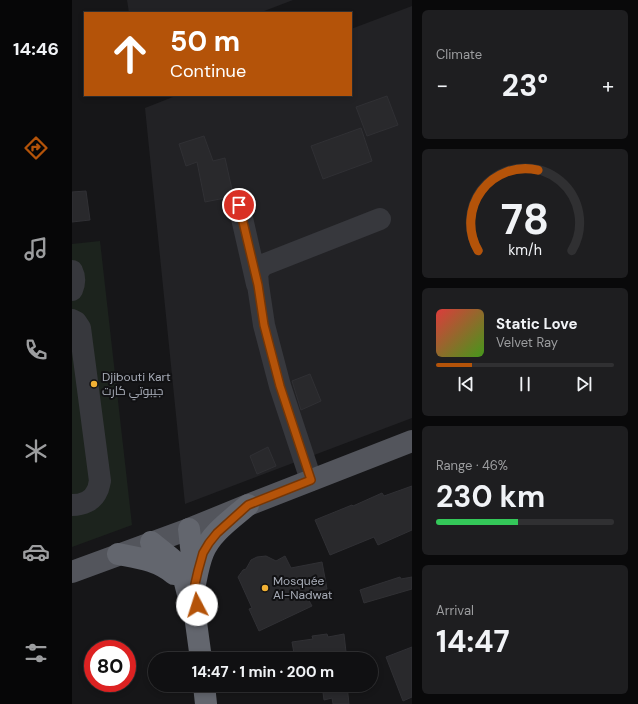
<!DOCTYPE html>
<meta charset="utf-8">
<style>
body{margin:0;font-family:"DM Sans",Cairo,sans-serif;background:#1e1e20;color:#f1f3f6;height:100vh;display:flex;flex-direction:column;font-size:15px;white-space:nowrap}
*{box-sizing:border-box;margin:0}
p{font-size:13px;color:#9c9d9f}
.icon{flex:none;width:22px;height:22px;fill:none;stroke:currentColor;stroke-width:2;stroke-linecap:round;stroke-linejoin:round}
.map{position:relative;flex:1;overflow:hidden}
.panel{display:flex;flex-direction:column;gap:10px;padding:10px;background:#09090a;width:226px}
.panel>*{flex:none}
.banner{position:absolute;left:12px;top:12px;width:268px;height:84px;border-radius:0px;box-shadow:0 2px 6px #0003,0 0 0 1px #303032;background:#b45309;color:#fff;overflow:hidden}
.speed{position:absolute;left:12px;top:640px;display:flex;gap:8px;font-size:20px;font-weight:700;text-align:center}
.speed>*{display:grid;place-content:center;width:52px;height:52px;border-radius:50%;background:#101012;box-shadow:0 2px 6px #0003,0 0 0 1px #303032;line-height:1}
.speed .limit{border:6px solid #d22;background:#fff;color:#111}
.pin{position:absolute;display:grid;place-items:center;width:34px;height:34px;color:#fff;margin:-17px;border:2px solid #fff;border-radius:50%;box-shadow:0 1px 4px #0007}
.me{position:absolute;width:44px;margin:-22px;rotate:355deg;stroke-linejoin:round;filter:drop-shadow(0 0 3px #0008)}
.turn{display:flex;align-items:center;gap:14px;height:84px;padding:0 20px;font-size:18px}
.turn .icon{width:52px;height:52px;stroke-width:2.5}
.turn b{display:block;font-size:28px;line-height:34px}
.big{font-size:30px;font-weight:700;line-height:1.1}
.panel .card{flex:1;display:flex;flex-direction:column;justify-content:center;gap:6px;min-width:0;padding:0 14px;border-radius:6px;background:#1e1e20}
.panel .dial{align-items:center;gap:0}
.dial svg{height:104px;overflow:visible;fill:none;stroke:#303032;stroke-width:7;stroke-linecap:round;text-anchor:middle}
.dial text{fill:#f1f3f6;stroke:none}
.song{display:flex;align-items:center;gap:12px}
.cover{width:48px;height:48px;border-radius:6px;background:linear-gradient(135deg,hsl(0 70% 55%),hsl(100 70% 35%))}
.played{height:4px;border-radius:2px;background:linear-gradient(90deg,#b45309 20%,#303032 20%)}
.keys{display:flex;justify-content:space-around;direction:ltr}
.heat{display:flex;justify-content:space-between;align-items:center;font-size:22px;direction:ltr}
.charge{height:6px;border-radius:3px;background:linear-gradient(90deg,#34c759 46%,#303032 0)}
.trip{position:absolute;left:76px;top:652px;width:230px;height:40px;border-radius:20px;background:#101012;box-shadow:0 2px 6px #0003,0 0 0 1px #303032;font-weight:700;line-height:40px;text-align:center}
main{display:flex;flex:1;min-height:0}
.menu{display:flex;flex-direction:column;width:72px;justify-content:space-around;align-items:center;background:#060607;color:#9c9d9f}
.menu .icon{width:28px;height:28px}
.menu .on{color:#b45309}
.menu b{font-size:18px;color:#f1f3f6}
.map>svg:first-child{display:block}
.built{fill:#222225}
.green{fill:#1c231d}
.building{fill:#29292c;stroke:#303034}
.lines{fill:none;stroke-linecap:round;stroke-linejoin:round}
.minor{stroke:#37383d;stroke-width:22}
.major{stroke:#53555c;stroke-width:22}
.highway{stroke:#63666e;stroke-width:22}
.route-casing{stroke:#753606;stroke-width:10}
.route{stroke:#b45309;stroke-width:7}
.poi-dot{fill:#f2b134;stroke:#111113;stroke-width:1.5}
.labels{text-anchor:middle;stroke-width:4;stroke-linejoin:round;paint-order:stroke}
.poi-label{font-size:12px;fill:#a8adb8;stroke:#111113;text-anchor:start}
</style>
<main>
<nav class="menu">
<b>14:46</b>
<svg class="icon on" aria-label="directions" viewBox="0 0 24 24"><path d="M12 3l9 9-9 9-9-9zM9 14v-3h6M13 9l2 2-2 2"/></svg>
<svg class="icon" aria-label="music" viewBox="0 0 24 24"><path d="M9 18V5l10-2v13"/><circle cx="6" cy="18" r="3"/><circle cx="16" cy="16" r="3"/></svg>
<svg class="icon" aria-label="phone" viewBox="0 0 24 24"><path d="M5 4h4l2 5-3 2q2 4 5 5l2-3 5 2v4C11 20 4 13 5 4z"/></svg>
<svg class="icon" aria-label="climate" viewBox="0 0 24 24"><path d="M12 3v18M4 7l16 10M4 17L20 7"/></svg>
<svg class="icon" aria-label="car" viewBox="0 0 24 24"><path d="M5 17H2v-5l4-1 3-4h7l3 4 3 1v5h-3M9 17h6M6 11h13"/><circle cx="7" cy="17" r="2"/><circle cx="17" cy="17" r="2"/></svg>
<svg class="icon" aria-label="filters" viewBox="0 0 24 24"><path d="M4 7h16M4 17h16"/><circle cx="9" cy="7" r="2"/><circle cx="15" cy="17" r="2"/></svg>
</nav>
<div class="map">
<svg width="340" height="704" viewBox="0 0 340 704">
<rect width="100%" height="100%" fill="#161618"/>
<path class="built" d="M 55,0 L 221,0 L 187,13 L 57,13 Z
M 340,6 L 340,418 L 113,504 L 73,108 L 106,95 L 279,95 L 279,29 Z"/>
<path class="green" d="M 28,241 L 60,525 L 0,547 L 0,244 Z"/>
<path class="building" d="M 315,96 L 326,125 L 295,136 L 284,107 Z
M 289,128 L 300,161 L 251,179 L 239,146 Z
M 132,136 L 141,161 L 153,158 L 161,194 L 158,197 L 133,202 L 125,162 L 114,166 L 107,144 Z
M 14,191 L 18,220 L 0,222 L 0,192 Z
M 238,374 L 249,401 L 229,410 L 220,381 Z
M 196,447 L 204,466 L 185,474 L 178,456 Z
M 340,486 L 340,530 L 306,545 L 302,537 L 258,555 L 243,520 L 280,505 L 281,506 L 310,493 L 312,496 Z
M 194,556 L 204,561 L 213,556 L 219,568 L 250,562 L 255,589 L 233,593 L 240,606 L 187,631 L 177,609 L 180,608 L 166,577 L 171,570 L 174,569 L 179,560 L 185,557 Z
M 328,577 L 329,579 L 340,577 L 340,589 L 292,603 L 288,590 Z
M 255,634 L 256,637 L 272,634 L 274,652 L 259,654 L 259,659 L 223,659 L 220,642 L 241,639 L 240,636 Z
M 340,647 L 340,697 L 331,701 L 314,657 Z
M 250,685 L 275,685 L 277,704 L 261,704 L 260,698 L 252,700 Z"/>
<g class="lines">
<path class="minor" d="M 167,205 L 185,284
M 0,271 C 3,277 3,283 0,290
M 0,320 L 4,322 L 8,328 L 28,481 C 27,484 27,488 25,491 C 21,501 10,505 0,505
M 239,480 L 208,386 L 192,325 L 186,285 L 185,273 L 191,265 L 308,219"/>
<path class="major" d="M 0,572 L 117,529 L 176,505 L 340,441"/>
<path class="highway" d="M 117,529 L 122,574
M 79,542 L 99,558 L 105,564 L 110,571 L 119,606 L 123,615 L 129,659
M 46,554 C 67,558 85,560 102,574
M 123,584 C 125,574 127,563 131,553 C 139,533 160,519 176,505
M 132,685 L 134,704"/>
</g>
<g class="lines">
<defs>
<path id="route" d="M 125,605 L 123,584 L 126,571 L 131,553 L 137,543 L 145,533 L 176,505 L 239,480 L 208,386 L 192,325 L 186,285 L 167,205"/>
</defs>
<use href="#route" class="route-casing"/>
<use href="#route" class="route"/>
</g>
<g class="poi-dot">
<circle cx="22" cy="384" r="4"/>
<circle cx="193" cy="588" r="4"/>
</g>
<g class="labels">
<g class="poi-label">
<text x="30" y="381">Djibouti Kart<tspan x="30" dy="14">جيبوتي كارت</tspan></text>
<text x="201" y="585">Mosquée<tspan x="201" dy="14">Al-Nadwat</tspan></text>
</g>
</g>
</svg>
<div class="speed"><div class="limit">80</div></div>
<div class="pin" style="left:167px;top:205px;background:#d93025"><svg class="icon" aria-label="arrive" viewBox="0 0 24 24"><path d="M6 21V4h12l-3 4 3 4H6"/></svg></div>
<svg class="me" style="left:125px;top:605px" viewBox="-20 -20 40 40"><circle r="19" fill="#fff"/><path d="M0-13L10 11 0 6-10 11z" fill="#b45309"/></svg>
<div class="trip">14:47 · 1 min · 200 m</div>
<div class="banner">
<div class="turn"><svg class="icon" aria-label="ahead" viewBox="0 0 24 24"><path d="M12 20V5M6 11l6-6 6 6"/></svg><div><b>50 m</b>Continue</div></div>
</div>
</div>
<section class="panel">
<div class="card"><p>Climate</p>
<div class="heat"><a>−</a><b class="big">23°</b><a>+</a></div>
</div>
<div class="card dial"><svg viewBox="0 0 100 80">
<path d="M14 69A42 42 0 1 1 86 69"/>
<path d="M14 69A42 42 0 0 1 60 7" stroke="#b45309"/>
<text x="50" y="56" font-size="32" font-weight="700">78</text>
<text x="50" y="72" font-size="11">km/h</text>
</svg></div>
<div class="card">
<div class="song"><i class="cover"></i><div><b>Static Love</b><p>Velvet Ray</p></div></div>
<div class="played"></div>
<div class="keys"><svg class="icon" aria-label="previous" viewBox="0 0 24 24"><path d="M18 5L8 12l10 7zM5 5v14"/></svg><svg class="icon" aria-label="pause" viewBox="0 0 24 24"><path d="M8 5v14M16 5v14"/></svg><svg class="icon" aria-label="next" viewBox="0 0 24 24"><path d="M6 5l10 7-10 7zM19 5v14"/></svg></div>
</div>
<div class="card"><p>Range · 46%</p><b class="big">230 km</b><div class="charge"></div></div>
<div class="card"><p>Arrival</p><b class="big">14:47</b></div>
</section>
</main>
